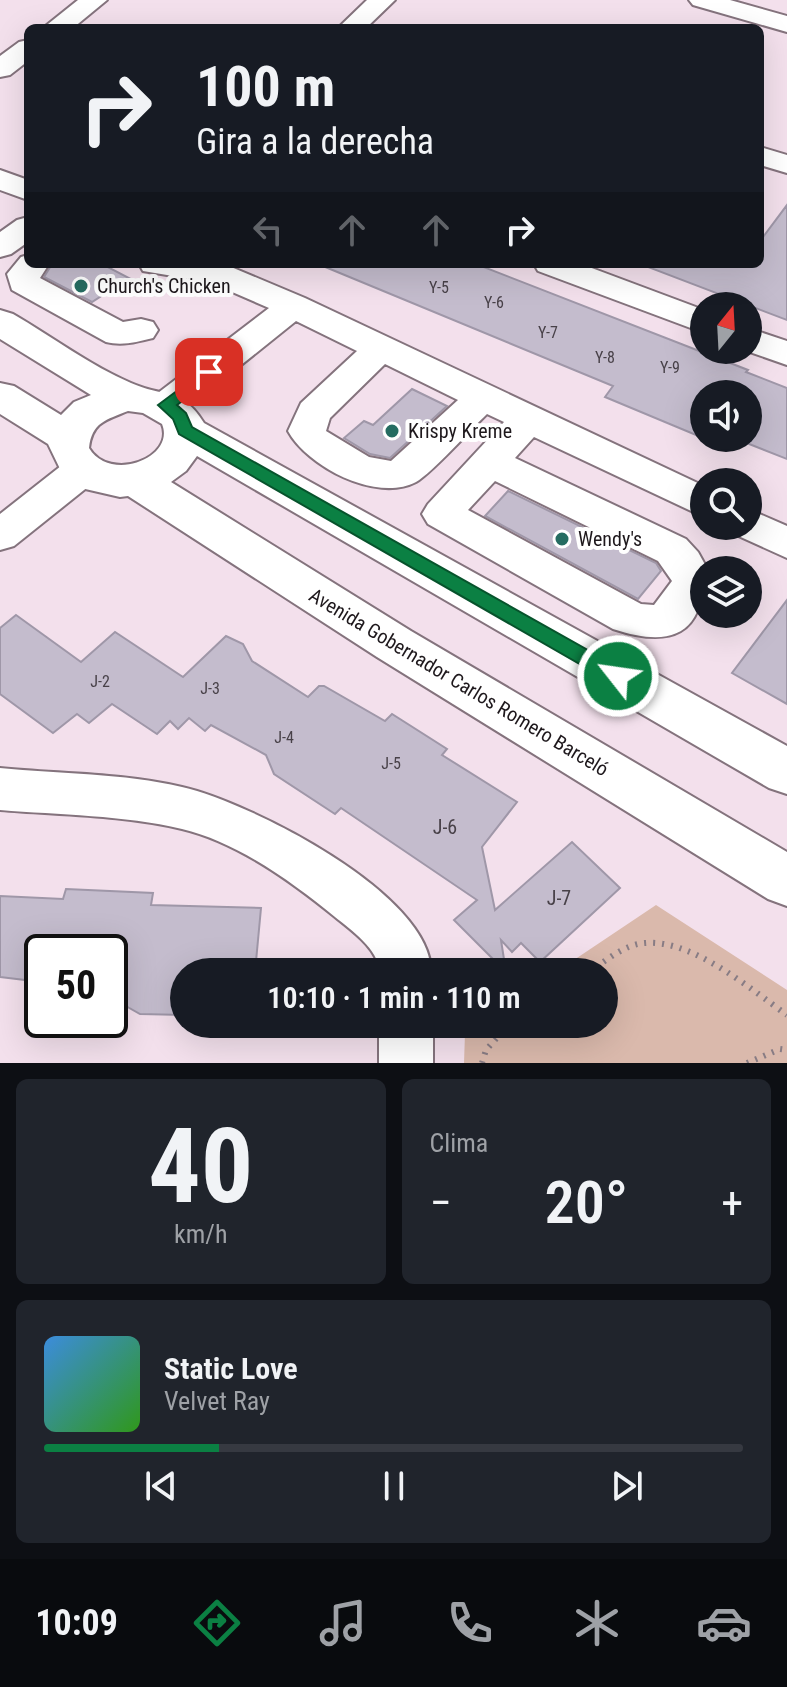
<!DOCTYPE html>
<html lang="es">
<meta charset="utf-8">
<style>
body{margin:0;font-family:"Roboto Condensed",sans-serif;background:#20242c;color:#f1f3f6;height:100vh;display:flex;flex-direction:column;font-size:30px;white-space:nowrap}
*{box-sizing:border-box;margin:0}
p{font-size:26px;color:#9ea1a6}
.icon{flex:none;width:44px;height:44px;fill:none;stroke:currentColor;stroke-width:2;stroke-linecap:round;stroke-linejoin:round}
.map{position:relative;height:1063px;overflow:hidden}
.panel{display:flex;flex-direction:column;gap:16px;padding:16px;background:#0d0f14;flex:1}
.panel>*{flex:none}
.banner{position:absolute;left:24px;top:24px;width:740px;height:244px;border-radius:12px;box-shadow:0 8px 32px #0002;background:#171b24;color:#f1f3f6;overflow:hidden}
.needle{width:52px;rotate:18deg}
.controls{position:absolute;left:690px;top:292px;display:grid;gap:16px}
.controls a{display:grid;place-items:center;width:72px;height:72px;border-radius:50%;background:#171b24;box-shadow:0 8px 32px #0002;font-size:40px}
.speed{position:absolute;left:24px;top:934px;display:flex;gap:16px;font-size:40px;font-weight:700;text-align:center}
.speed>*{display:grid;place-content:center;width:104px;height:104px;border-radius:50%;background:#171b24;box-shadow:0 8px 32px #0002;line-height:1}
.speed .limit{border:4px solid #111;border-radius:12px;background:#fff;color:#111}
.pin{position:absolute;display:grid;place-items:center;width:68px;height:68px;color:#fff;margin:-34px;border-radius:16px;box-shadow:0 4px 12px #0006}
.me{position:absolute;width:88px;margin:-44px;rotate:300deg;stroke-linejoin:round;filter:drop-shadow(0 0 6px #0008)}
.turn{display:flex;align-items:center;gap:28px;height:168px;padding:0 40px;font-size:36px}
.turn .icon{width:104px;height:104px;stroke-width:2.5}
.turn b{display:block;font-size:56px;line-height:68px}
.lanes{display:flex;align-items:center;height:76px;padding:0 40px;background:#0003;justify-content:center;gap:40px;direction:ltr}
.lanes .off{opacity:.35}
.big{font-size:60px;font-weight:600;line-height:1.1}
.panel .widget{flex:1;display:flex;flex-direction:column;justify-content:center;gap:12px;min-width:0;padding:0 28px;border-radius:12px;background:#20242c}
.panel .dial{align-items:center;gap:0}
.dial b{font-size:104px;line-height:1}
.song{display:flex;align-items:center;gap:24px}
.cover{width:96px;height:96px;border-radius:12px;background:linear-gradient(135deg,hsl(210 70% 55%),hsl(110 70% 35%))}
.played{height:8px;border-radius:4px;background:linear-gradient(90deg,#0b8043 25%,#363941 25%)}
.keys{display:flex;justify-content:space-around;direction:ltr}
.heat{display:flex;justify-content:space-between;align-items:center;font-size:44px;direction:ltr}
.panel .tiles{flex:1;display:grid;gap:16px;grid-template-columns:1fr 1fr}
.widget:last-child{grid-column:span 2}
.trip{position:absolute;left:170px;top:958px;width:448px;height:80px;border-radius:40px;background:#171b24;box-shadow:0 8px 32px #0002;font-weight:600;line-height:80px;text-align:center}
.tabs{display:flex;height:128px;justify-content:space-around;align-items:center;background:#090b0e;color:#9ea1a6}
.tabs .icon{width:56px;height:56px}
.tabs .on{color:#0b8043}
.tabs b{font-size:36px;color:#f1f3f6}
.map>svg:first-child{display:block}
.green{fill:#dab9ac}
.building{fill:#c4bccd;stroke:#9f97a8;stroke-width:2;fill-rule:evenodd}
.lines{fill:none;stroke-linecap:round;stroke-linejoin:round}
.minor-casing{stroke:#84737d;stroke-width:4}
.major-casing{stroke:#84737d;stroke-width:4}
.path{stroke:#887c84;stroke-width:6;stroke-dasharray:2 7;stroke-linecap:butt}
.minor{fill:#fff;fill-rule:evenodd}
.major{fill:#fff;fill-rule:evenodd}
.route{fill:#0b8043;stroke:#07532c;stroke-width:2}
.poi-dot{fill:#256c61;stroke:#fff;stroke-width:3}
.labels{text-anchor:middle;stroke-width:8;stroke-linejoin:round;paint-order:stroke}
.number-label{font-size:16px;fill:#484148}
.poi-label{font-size:20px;fill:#1e181c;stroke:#fff;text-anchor:start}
.street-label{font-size:20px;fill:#1e181c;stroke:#fff}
.near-number-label{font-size:20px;fill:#484148}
</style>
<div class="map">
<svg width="787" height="1063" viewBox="0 0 787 1063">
<rect width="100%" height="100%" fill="#f3e0ec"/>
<path class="green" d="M 656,905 L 787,990 L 787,1063 L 464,1063 L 465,1033 L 478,1024 L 604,1024 L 604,972 L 556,972 Z"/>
<path class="building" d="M 787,205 L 787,320 L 648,267 L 649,264 L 760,264 L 760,241 Z
M 52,264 L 102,264 L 129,278 L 92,302 L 44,277 Z
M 318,264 L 476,264 L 748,370 L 746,372 L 787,388 L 787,459 L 739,440 L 732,450 L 605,397 L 613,386 ZM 704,394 L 748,394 L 748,438 L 704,438 Z
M 412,389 L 447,406 L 390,458 L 370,454 L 344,438 L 364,421 L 373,425 Z
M 508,491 L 656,563 L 661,571 L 638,599 L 485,516 Z
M 787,600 L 787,704 L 732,673 Z
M 16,615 L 81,662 L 115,632 L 183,677 L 226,636 L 243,644 L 252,661 L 308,697 L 319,686 L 324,686 L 385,721 L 392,714 L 447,749 L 442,755 L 517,802 L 482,847 L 495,910 L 572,842 L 620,888 L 540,962 L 521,943 L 512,952 L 501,940 L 506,972 L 454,920 L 477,900 L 341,808 L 335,814 L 274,774 L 266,755 L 211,725 L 205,731 L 189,718 L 178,729 L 170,721 L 157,734 L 112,704 L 89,723 L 77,714 L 53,733 L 0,694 L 0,628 Z
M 66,889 L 153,893 L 151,905 L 261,908 L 255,972 L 184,972 L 184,1015 L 140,1014 L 110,997 L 110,952 L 42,952 L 42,982 L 0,977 L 0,896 L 63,899 Z"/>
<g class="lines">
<defs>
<path id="minor" d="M 78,0 L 107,0 L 73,28 L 43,28 Z
M 367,0 L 395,0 L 366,28 L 338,28 Z
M 689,0 L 730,0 L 787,16 L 787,32 L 693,5 Z
M 28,40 L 28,61 L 10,75 L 0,77 L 0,56 L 19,42 Z
M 760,147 L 787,155 L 787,173 L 760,165 Z
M 0,170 L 28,180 L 28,200 L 0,190 Z
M 28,217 L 28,242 L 11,254 L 0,257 L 0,232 L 17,220 Z
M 28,255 L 28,264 L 49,264 L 40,278 L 123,322 L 141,319 L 153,322 L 158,330 L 153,338 C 137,342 122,346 106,342 L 12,290 L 7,274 L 21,257 Z
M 139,264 L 224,264 L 305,298 L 704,486 L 704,517 L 534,437 L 515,458 L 686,539 L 698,552 L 708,570 L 704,570 C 704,636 671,648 613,629 L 428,524 L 422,514 L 428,504 L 504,422 L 487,414 C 471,429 432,473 416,482 C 376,503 307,466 288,431 L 301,403 L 357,351 L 296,321 L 180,414 L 167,417 L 154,414 L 149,405 L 154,396 L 269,308 L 209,282 L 143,271 ZM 385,364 L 458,400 L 391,461 L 369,457 L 326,431 L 330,418 ZM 495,481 L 658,561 L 672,581 L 654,605 L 641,604 L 468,510 Z
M 534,264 L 581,264 L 704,310 L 704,333 L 538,271 Z
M 748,328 L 787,341 L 787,365 L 744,350 L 748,350 Z
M 80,458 L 94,462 L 99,472 L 94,482 L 14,546 L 0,550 L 0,514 L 66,462 Z
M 748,509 L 787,526 L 787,558 L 734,534 L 729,526 L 748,526 Z
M 0,768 C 60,774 123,773 182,787 C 249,802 432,894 431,972 L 379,972 C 380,950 351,930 335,917 C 292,882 237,842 182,829 C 123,815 60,815 0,810 Z
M 379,1024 L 433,1024 L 433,1063 L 379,1063 Z"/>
<path id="major" d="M 0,310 L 13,314 C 51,336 91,366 131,383 C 162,397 183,388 204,423 L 787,746 L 787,794 L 769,788 L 197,456 L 186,471 L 171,482 L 411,631 L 787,852 L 787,906 L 768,899 L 377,657 L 128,496 L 120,497 L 81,488 L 63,475 L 48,444 L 0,414 L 0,383 L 14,386 L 61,415 L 74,402 L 91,395 L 0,339 ZM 128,411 L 143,413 L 162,424 C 176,458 110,483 89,448 C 92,422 106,420 128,411 Z"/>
</defs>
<use href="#minor" class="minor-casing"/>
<use href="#major" class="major-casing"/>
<path class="path" d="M 589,972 C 604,962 620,948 638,944 C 687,934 749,988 787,1015
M 482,1063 L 486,1050 L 509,1024
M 747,1063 L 780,1049 L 787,1050"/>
<use href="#minor" class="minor"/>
<use href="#major" class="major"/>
</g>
<path class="route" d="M 209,367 L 215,368 L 215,376 L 177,405 L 186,413 L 192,427 L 625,671 L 628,676 L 625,682 L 611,682 L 179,434 L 173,419 L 158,405 Z"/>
<g class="poi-dot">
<circle cx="81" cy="286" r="8"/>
<circle cx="392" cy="431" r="8"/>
<circle cx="562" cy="539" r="8"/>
</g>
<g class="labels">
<g class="number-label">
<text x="439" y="293">Y-5</text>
<text x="494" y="308">Y-6</text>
<text x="548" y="338">Y-7</text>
<text x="605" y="363">Y-8</text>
<text x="670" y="373">Y-9</text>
<text x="100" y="687">J-2</text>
<text x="210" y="694">J-3</text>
<text x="284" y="743">J-4</text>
<text x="391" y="769">J-5</text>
</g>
<g class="poi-label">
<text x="97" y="293">Church's Chicken</text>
<text x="408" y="438">Krispy Kreme</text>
<text x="578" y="546">Wendy's</text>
</g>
<g class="street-label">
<text transform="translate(459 682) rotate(31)" y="7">Avenida Gobernador Carlos Romero Barceló</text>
</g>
<g class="near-number-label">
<text x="445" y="834">J-6</text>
<text x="559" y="905">J-7</text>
</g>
</g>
</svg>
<div class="controls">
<a><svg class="needle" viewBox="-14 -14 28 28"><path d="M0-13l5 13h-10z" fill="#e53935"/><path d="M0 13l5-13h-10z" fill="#9ea1a6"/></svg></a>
<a><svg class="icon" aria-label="sound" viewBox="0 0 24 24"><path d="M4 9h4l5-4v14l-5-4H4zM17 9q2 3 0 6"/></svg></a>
<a><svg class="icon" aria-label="search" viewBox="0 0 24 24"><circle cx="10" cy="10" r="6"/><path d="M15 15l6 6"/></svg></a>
<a><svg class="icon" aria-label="layers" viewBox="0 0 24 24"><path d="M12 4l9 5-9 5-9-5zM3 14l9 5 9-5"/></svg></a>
</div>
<div class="speed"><div class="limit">50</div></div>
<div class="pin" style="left:209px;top:372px;background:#d93025"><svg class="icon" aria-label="arrive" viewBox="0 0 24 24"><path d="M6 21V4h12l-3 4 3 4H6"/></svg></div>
<svg class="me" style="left:618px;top:676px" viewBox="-20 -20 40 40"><circle r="17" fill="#0b8043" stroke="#fff" stroke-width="3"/><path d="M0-11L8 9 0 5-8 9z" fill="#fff"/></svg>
<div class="trip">10:10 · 1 min · 110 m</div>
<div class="banner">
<div class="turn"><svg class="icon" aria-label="right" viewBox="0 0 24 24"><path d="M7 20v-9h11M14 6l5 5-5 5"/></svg><div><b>100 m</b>Gira a la derecha</div></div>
<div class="lanes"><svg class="icon off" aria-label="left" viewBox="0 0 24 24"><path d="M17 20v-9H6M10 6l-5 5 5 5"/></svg><svg class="icon off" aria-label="ahead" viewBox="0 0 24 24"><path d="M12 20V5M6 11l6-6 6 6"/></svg><svg class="icon off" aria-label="ahead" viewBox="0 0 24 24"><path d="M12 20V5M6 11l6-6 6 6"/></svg><svg class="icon" aria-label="right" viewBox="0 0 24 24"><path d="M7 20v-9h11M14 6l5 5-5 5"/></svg></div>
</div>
</div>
<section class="panel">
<div class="tiles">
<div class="widget dial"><b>40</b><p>km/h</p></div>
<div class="widget"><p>Clima</p>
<div class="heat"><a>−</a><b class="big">20°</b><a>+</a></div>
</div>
<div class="widget">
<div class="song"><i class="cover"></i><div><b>Static Love</b><p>Velvet Ray</p></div></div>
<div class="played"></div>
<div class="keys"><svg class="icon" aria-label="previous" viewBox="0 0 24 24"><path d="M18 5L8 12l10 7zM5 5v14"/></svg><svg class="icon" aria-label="pause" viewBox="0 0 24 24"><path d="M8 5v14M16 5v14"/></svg><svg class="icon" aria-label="next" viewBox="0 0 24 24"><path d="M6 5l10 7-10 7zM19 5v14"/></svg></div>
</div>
</div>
</section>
<nav class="tabs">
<b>10:09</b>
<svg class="icon on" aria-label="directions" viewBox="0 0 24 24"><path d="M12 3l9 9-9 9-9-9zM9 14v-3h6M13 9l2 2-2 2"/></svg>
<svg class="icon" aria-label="music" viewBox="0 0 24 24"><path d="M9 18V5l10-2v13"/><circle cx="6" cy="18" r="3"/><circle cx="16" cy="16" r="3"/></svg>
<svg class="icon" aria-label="phone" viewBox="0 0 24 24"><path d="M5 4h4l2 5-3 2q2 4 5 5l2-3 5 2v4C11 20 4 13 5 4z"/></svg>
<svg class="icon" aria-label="climate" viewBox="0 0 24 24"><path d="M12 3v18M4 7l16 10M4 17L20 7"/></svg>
<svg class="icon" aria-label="car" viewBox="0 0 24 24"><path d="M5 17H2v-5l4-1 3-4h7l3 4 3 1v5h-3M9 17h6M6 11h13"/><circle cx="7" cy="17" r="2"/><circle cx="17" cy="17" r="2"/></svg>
</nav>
